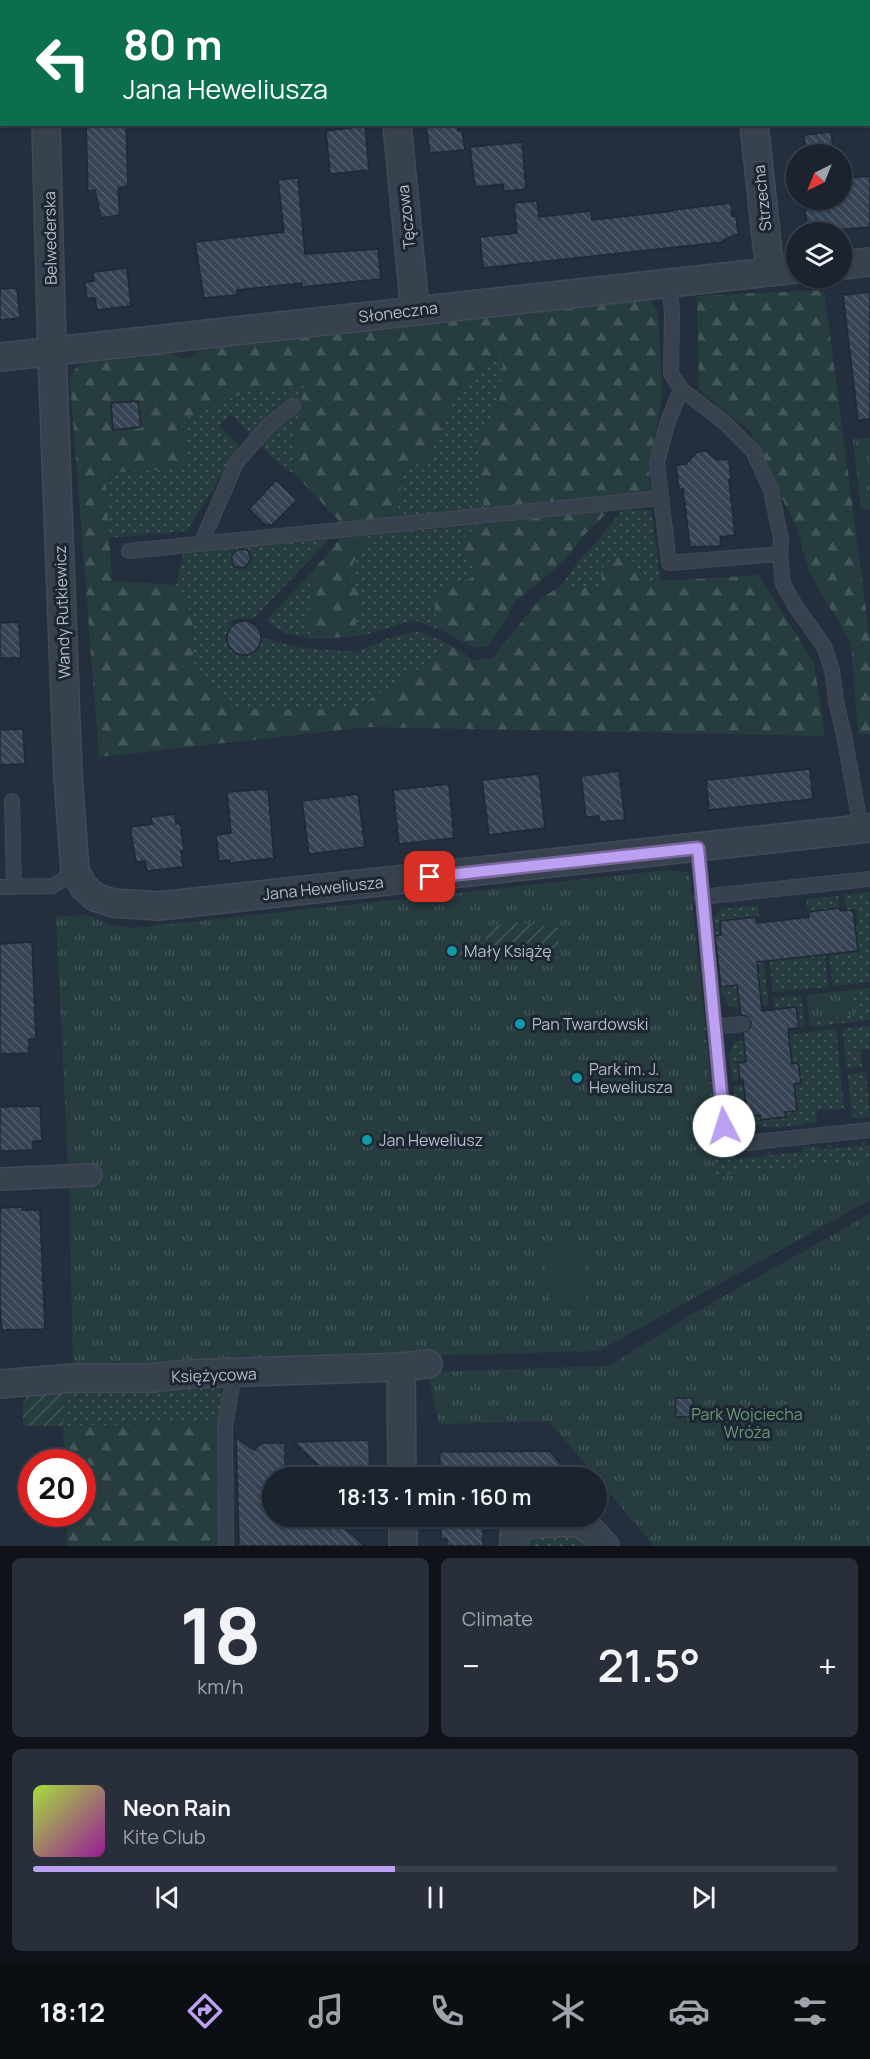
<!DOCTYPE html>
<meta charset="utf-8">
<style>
body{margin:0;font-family:Manrope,sans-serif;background:#282f3a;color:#f1f3f6;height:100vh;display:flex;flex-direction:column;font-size:22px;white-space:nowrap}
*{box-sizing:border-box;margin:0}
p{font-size:20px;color:#a0a4aa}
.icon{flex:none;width:33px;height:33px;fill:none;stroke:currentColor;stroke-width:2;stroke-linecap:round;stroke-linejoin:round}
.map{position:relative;height:1546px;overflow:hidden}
.side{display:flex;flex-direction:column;gap:12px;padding:12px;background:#0f1319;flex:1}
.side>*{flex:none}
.top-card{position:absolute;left:0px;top:0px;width:870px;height:126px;box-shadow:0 2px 4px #0004,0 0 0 2px #39404a;background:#0b6e4f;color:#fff;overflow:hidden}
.needle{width:39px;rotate:223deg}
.buttons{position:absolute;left:786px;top:144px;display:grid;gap:12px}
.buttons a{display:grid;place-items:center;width:66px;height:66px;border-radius:50%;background:#1b232e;box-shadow:0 2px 4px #0004,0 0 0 2px #39404a;font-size:30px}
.speed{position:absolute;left:18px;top:1449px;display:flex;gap:12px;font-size:30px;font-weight:700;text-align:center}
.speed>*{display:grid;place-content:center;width:78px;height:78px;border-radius:50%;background:#1b232e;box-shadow:0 2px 4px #0004,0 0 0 2px #39404a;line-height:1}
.speed .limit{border:9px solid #d22;background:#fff;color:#111}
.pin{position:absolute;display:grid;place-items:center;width:51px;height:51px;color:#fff;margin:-26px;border-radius:12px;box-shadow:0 3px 9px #0006}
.me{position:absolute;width:66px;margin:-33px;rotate:355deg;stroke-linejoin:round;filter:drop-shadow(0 0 4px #0008)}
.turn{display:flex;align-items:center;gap:21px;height:126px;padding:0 24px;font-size:27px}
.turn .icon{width:78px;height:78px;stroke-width:2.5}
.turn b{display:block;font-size:42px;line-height:51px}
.big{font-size:45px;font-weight:600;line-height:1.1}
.side .widget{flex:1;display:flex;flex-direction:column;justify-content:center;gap:9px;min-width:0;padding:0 21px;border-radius:9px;background:#282f3a}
.side .dial{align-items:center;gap:0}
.dial b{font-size:78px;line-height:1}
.song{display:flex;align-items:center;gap:18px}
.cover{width:72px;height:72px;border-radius:9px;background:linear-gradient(135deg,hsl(80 70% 55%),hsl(300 70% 35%))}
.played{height:6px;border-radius:3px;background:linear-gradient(90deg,#bca0f2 45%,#39404a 45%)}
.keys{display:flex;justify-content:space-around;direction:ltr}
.heat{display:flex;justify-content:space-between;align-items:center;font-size:33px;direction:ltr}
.side .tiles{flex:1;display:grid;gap:12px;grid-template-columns:1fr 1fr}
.widget:last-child{grid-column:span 2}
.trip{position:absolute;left:262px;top:1467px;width:345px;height:60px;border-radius:30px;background:#1b232e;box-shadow:0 2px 4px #0004,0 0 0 2px #39404a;font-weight:600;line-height:60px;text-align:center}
.dock{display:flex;height:96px;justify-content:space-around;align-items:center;background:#0b0e12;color:#a0a4aa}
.dock .icon{width:42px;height:42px}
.dock .active{color:#bca0f2}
.dock b{font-size:27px;color:#f1f3f6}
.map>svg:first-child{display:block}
.grass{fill:url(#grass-dots)}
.forest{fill:url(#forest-firs);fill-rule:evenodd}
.park{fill:url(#park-tufts)}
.garden{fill:url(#garden-furrows)}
.pitch{fill:#263c3f}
.building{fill:url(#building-back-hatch);stroke:#1f2835;stroke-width:1.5}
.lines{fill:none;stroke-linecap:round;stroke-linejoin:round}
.service-casing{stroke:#414a57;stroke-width:16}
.pedestrian-casing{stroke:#414a57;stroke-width:24}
.minor-casing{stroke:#414a57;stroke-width:30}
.service{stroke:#38414e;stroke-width:14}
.pedestrian{stroke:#38414e;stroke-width:21}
.minor{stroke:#38414e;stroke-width:27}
.route-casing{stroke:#7a689d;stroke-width:15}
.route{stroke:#bca0f2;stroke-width:10}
.culture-dot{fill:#0f9aa8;stroke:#1d2633;stroke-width:2}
.labels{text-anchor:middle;stroke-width:6;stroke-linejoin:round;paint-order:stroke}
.street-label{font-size:16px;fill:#b4bcc9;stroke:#1d2633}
.poi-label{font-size:16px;fill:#b4bcc9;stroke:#1d2633;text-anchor:start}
.park-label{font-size:16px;fill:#6b9a76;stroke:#1d2633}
</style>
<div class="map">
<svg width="870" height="1546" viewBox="0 0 870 1546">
<defs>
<pattern id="grass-dots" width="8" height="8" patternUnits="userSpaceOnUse" patternTransform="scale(1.5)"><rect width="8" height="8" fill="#263c3f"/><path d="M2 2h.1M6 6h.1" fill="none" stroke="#435659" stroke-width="1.8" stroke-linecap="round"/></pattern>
<pattern id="forest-firs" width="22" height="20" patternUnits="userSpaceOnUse" patternTransform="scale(1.5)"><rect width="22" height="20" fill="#263c3f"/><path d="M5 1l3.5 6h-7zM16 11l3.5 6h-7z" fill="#435659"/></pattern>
<pattern id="park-tufts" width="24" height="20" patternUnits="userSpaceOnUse" patternTransform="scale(1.5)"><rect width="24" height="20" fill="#263c3f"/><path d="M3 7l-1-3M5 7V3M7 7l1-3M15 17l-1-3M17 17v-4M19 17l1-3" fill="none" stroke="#435659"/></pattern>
<pattern id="garden-furrows" width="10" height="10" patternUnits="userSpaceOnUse" patternTransform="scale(1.5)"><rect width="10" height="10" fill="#263c3f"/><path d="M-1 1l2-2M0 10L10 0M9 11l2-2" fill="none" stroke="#435659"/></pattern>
<pattern id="building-back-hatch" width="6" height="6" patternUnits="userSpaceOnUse" patternTransform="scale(1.5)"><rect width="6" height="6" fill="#364354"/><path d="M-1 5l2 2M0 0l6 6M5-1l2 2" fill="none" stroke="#515c6b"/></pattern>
</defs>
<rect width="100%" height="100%" fill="#242f3e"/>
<path class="grass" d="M 500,353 L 503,366 L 499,403 L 477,441 L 484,508 L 397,516 L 403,473 L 429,457 L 450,408 L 464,384 L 482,365 Z
M 304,385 L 294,435 L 293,472 L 286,471 L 230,414 L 219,426 L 239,446 L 187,531 L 109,538 L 105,473 L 186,468 L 183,419 L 246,392 Z
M 623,510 L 651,510 L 661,582 L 648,582 L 640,569 L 602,586 L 561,586 L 575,566 Z
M 479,525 L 460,541 L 472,562 L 472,579 L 434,603 L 439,629 L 414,620 L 361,636 L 355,627 L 362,600 L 348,574 L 369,535 Z
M 328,540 L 253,619 L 239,618 L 230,621 L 233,625 C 212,652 257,670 262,638 L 302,648 L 356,652 L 386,639 L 418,631 L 449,644 L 403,681 L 354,708 L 296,710 L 237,708 L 211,688 L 193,661 L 192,615 L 176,585 L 184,551 Z
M 312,572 L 308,629 L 314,639 C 297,635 277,634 267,620 Z
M 870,892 L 870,982 L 833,986 L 829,954 L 855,925 L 858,925 L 857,910 L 847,910 L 844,895 Z
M 839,896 L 839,908 L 808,912 L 806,899 Z
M 758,905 L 759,917 L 720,921 L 721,935 L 715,936 L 714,917 L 721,909 Z
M 694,923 L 719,1156 L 735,1155 L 736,1159 L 767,1156 L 767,1152 L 770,1151 L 770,1155 L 802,1152 L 802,1147 L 820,1146 L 820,1150 L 827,1149 L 827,1145 L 831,1144 L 832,1149 L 862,1145 L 862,1141 L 865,1140 L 866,1145 L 870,1145 L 870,1160 L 716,1175 Z
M 825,954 L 828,987 L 773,992 L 769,959 Z
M 763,961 L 769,1004 L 731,1008 L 721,993 L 721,987 L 742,985 L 757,962 Z
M 870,988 L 870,1020 L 810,1027 L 809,1020 L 855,1015 L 852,990 Z
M 801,995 L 805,1027 L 799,1028 L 796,1007 L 775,1009 L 773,998 Z
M 870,1026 L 870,1049 L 860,1050 L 862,1067 L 847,1069 L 842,1029 Z
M 836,1029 L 844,1108 L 816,1111 L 817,1122 C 791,1125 748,1139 736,1105 C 734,1099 734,1092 733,1086 L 744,1085 L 760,1115 L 760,1119 L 786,1117 L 785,1112 L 797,1110 L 794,1084 L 801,1083 L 799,1064 L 792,1064 L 790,1052 L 738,1063 L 740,1080 L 733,1081 L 729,1056 L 734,1042 Z
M 866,1072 L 870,1117 L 852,1118 L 848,1074 Z
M 219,1385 L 225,1395 L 220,1423 L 63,1426 L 64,1388 Z
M 572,1529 L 600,1546 L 524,1546 L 527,1538 Z"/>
<path class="forest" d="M 824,290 L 870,640 L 870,734 L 858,734 L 851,643 L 809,572 L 798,531 L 750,431 L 699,390 L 697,296 Z
M 651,299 L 658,314 L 662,383 L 661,404 L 649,466 L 651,492 L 484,508 L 477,441 L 499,403 L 503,366 L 500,354 L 482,365 L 464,384 L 450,408 L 429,457 L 403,473 L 397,516 L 341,523 L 293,472 L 294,435 L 304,386 L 246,392 L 183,419 L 186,468 L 105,473 L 112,581 L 176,585 L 192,615 L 193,661 L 211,688 L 237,708 L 296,710 L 354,708 L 403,681 L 449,644 L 474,660 L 492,658 L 541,598 L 561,586 L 602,586 L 601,569 L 615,556 L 629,556 L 648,582 L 759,575 L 814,663 L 825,736 L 367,727 L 99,757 L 70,381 L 71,375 L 75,369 L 85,362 L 165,350 L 180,358 L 192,357 L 205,348 ZM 138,401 L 140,427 L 113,429 L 111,403 Z
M 613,507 L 587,532 L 563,562 L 516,601 L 501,628 L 486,647 L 472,647 L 439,629 L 434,603 L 450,583 L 472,579 L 472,562 L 460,541 L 479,525 Z
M 369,535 L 348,573 L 362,600 L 355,627 L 361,636 L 314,639 L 308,629 L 312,572 L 342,536 Z
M 220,1423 L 222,1546 L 67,1546 L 66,1514 L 82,1514 L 82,1462 L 64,1462 L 63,1426 Z"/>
<path class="park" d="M 870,438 L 870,509 L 861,510 L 853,439 Z
M 668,870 L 688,872 L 690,874 L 716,1175 L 870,1160 L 870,1200 L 599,1351 L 73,1366 L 69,1188 L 56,916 L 89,915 L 109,925 L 133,928 Z
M 852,990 L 855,1015 L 809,1019 L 807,995 Z
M 870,1214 L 870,1546 L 654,1546 L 549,1421 L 439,1424 L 428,1372 L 609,1366 L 692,1314 Z"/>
<path class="garden" d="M 509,923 L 524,923 L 559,928 L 558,959 C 531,948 520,950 492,958 L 482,929 Z
M 64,1388 L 63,1426 L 23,1426 L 23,1403 L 30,1392 Z"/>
<path class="pitch" d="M 583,1243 L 586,1308 L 549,1309 L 546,1245 Z"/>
<path class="building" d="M 86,124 L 126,124 L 128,186 L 118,188 L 120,215 L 101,218 L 95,190 L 88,191 Z
M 426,124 L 457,124 L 458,131 L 462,130 L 465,150 L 430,153 Z
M 365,126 L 369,170 L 330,174 L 326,131 Z
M 831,132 L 834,154 L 806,154 L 804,135 Z
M 522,142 L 526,189 L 504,191 L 503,184 L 475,187 L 470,147 Z
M 870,176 L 870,227 L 808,232 L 804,200 L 842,200 L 842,188 L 848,187 L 847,178 Z
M 298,178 L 305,254 L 378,249 L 381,279 L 302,287 L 302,283 L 237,290 L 237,295 L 204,298 L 195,242 L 284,232 L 278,180 Z
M 537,201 L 539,217 L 591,211 L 592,220 L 673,211 L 673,210 L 731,203 L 732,216 L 736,216 L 738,234 L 723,240 L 723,242 L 483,268 L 480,237 L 517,233 L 514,203 Z
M 127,268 L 131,306 L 97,310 L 95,298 L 87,298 L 85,282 L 94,281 L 93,272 Z
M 17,288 L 20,318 L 0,320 L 0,289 Z
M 870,292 L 870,419 L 858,420 L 843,295 Z
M 138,401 L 141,427 L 113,430 L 111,403 Z
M 706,451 L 717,460 L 729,459 L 731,480 L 729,480 L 735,535 L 720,537 L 721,546 L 690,547 L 683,489 L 679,490 L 676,465 L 686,464 L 697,452 Z
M 276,480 L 297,500 L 272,525 L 265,525 L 249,509 Z
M 239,549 L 248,550 L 251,559 L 245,568 L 235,567 L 232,563 L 232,554 Z
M227 638a17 17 0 1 1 34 0a17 17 0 1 1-34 0Z
M 19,622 L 21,658 L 0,658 L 0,623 Z
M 23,729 L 25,764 L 0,765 L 0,730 Z
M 810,769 L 813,799 L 709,810 L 706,780 Z
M 619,771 L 625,820 L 599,822 L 599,816 L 586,817 L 581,776 Z
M 539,774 L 545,828 L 489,835 L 482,780 Z
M 449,784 L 454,838 L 399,844 L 393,790 Z
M 268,789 L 274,858 L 230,863 L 230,860 L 219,861 L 216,835 L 231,833 L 227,792 Z
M 358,794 L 365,847 L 309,854 L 302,801 Z
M 175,814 L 176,824 L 180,823 L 184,851 L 181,851 L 183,867 L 147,871 L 145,861 L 136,862 L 130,827 L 152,824 L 151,817 Z
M 839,908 L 840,911 L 853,910 L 858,951 L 757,962 L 762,1011 L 796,1007 L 799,1028 L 788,1029 L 792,1064 L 798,1063 L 801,1083 L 794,1084 L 797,1111 L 785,1112 L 786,1117 L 760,1120 L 760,1115 L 747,1116 L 743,1080 L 740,1080 L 738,1063 L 746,1062 L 743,1033 L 750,1028 L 751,1022 L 746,1016 L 741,1015 L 737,985 L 721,987 L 715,936 L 721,935 L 720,921 L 756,917 L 757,923 L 776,921 L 809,917 L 808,912 Z
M 32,942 L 36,1039 L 29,1039 L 29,1053 L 0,1054 L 0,944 Z
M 40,1106 L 42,1141 L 33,1141 L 33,1150 L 0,1151 L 0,1107 Z
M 22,1207 L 22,1210 L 40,1210 L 45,1329 L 2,1330 L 0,1308 L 0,1208 Z
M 675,1398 L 693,1398 L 693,1417 L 676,1417 Z
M 236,1437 L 254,1450 L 262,1443 L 285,1443 L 285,1478 L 273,1478 L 273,1516 L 285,1516 L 285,1526 L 341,1525 L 365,1546 L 239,1546 Z
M 369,1440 L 370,1478 L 331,1478 L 294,1442 Z
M 550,1451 L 572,1478 L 440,1478 L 440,1452 Z
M 441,1516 L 483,1516 L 483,1546 L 447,1546 L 447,1539 L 441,1539 Z"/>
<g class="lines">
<defs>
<path id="service" d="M 669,283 L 672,313 L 671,373 L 681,389 L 724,422 L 753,451 L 771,490 L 781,540 L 780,554 L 783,584 L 796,607 L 824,646 L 832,670 L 836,701 L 844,735 L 861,829
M 681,389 L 667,424 L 657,463 L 669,563 L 780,554
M 201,544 L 236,463 L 269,425 L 293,406
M 129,551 L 660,498
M 12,801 L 14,887
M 698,848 L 724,1126 L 746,1143 L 870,1130
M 0,887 L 53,886 L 75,871
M 701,897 L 870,879
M 714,1027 L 742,1024
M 226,1546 L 225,1426 L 234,1374"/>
<path id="pedestrian" d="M 0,1179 L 91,1175"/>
<path id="minor" d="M 41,0 L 41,2
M 384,0 L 384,2
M 741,0 L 741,2
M 46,124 L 52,352 L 68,776 L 75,871 L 84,887 L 95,897 L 113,903 L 159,906 L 870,828
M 397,124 L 415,310
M 754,124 L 770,272
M 842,265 L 870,262
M 0,357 L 796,269
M 401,1367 L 402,1478
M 0,1384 L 73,1378 L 152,1378 L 186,1374 L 401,1367 L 428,1364
M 403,1516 L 403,1546
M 514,1546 L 514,1535 L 527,1524 L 576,1522 L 588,1528 L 605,1546"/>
</defs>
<use href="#service" class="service-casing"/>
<use href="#pedestrian" class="pedestrian-casing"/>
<use href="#minor" class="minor-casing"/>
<use href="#service" class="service"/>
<use href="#pedestrian" class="pedestrian"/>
<use href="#minor" class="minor"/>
</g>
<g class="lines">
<defs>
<path id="route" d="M 430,877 L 698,848 L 724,1126"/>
</defs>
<use href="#route" class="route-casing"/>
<use href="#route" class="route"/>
</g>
<g class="culture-dot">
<circle cx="452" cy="951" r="6"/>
<circle cx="520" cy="1024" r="6"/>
<circle cx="577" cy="1078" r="6"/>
<circle cx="367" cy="1140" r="6"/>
</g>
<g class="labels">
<g class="street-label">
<text transform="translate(762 198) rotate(-96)" y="6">Strzecha</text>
<text transform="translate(406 217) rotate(-96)" y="6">Tęczowa</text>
<text transform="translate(50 238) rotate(-91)" y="6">Belwederska</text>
<text transform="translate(398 312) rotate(-7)" y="6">Słoneczna</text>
<text transform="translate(62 612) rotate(-92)" y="6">Wandy Rutkiewicz</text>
<text transform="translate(323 888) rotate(-6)" y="6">Jana Heweliusza</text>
<text transform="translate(214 1375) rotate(-2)" y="6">Księżycowa</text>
</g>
<g class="poi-label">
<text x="464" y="957">Mały Książę</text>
<text x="532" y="1030">Pan Twardowski</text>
<text x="589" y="1075">Park im. J.<tspan x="589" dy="18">Heweliusza</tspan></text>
<text x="379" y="1146">Jan Heweliusz</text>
</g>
<g class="park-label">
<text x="747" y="1420">Park Wojciecha<tspan x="747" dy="18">Wróża</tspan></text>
</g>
</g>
</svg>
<div class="buttons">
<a><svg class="needle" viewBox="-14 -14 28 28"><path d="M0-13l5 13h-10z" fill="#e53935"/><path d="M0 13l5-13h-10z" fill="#a0a4aa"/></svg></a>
<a><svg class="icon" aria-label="layers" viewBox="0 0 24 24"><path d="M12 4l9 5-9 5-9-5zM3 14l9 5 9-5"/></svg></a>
</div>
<div class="speed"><div class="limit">20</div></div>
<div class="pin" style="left:430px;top:877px;background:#d93025"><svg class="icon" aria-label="arrive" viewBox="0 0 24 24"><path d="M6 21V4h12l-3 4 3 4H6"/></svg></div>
<svg class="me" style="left:724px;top:1126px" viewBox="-20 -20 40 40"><circle r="19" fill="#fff"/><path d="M0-13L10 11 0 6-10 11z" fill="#bca0f2"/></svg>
<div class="trip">18:13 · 1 min · 160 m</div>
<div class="top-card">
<div class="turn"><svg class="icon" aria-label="left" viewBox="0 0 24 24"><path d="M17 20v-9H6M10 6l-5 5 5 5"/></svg><div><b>80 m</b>Jana Heweliusza</div></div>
</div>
</div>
<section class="side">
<div class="tiles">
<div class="widget dial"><b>18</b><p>km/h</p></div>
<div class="widget"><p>Climate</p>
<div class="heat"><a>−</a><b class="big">21.5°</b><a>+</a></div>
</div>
<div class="widget">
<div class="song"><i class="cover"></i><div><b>Neon Rain</b><p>Kite Club</p></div></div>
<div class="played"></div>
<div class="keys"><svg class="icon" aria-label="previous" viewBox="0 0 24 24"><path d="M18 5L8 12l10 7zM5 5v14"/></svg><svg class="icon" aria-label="pause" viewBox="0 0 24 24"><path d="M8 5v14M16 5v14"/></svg><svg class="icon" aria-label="next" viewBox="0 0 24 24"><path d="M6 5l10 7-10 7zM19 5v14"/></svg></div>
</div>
</div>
</section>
<nav class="dock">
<b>18:12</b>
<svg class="icon active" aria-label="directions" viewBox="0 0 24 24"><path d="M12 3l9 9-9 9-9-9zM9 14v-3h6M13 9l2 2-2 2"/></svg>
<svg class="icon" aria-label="music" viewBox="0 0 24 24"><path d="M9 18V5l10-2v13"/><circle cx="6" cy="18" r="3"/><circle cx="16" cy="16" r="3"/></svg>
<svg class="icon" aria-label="phone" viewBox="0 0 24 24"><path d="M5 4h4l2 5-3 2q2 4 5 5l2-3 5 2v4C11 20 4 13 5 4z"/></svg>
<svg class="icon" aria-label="climate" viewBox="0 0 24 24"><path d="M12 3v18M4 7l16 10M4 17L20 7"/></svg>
<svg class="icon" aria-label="car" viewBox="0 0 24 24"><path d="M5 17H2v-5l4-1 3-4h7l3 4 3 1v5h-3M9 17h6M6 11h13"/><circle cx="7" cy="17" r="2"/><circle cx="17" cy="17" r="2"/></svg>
<svg class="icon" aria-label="filters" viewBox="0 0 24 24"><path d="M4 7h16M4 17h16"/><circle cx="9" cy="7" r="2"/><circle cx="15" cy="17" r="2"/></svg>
</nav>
